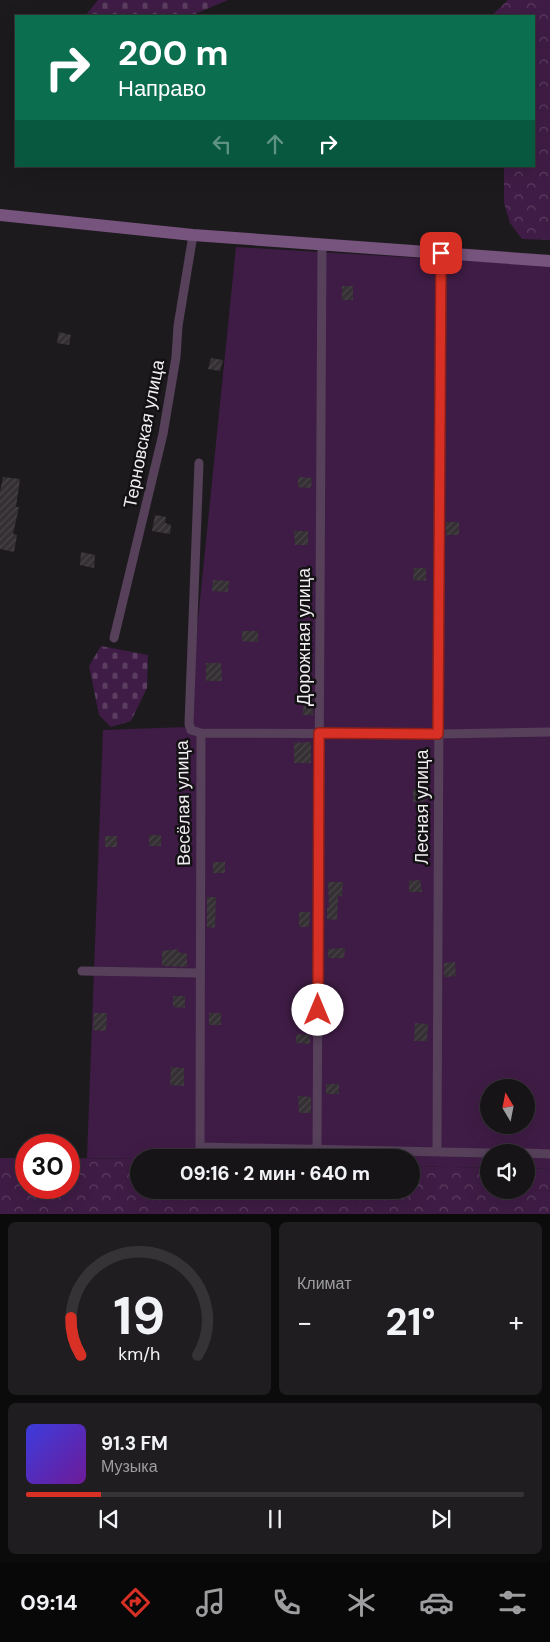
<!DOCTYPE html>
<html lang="ru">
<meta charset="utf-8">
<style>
body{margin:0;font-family:"DM Sans",sans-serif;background:#1f1d1f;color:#f1f3f6;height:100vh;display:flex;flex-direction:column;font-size:19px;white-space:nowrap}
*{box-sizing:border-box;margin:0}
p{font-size:16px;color:#9e9ea1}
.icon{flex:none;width:28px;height:28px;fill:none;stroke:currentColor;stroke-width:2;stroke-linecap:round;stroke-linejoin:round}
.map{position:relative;height:1214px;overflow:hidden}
.drawer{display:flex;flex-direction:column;gap:8px;padding:8px;background:#0c0b0c;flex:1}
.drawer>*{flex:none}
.hud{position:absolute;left:15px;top:15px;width:520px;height:152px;border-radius:0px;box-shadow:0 5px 20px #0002,0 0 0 1px #353335;background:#0b6e4f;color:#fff;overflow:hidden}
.needle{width:32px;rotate:350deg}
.controls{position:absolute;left:480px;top:1079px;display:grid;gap:10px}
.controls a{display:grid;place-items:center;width:55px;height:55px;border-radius:50%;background:#161416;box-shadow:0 5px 20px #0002,0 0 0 1px #353335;font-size:25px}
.speed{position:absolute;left:15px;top:1134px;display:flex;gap:10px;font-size:25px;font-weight:700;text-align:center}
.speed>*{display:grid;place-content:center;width:65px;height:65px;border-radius:50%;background:#161416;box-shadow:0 5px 20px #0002,0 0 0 1px #353335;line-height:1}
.speed .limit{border:8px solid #d22;background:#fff;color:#111}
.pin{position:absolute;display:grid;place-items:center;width:42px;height:42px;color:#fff;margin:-21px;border-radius:10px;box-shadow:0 2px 8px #0006}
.me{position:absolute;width:55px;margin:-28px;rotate:0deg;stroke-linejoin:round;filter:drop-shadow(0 0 4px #0008)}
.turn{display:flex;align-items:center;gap:18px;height:105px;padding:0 20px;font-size:22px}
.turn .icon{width:65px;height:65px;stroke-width:2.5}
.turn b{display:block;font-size:35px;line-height:42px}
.lanes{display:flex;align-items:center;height:48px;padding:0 20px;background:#0003;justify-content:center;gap:25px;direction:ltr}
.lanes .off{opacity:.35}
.big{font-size:38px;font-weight:800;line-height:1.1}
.drawer .card{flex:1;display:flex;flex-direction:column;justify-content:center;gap:8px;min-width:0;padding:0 18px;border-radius:8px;background:#1f1d1f}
.drawer .dial{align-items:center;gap:0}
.dial svg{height:130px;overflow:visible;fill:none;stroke:#353335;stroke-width:7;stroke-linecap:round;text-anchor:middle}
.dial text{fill:#f1f3f6;stroke:none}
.song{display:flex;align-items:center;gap:15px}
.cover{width:60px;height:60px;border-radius:8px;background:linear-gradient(135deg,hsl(240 70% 55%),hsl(280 70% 35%))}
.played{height:5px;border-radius:2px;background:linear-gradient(90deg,#d93025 15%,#353335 15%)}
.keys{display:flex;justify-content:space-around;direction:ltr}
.heat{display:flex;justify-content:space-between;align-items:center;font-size:28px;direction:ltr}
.drawer .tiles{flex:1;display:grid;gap:8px;grid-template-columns:1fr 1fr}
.card:last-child{grid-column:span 2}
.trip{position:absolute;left:130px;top:1149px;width:290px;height:50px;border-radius:25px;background:#161416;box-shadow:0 5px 20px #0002,0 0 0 1px #353335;font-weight:800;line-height:50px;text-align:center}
.menu{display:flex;height:80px;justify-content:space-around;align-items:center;background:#090809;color:#9e9ea1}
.menu .icon{width:35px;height:35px}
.menu .active{color:#d93025}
.menu b{font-size:22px;color:#f1f3f6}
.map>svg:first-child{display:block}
.forest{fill:url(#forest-crowns)}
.cemetery{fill:url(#cemetery-stones)}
.green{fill:#3f1c45;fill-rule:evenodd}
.building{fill:url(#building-hatch)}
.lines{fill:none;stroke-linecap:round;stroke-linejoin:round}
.street{stroke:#56405a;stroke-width:9}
.secondary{stroke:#77547d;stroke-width:12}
.route-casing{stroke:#8d1f18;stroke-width:12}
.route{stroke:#d93025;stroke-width:9}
.labels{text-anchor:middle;stroke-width:5;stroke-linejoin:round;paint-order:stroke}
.street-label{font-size:18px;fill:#f1eef1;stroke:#141114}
</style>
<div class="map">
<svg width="550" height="1215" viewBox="0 0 550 1215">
<defs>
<pattern id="forest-crowns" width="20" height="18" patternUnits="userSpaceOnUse" patternTransform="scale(1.25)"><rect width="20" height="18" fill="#3f1c45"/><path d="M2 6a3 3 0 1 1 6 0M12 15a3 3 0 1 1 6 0" fill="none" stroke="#5b3d60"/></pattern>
<pattern id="cemetery-stones" width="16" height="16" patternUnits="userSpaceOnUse" patternTransform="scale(1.25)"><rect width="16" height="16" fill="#3f1c45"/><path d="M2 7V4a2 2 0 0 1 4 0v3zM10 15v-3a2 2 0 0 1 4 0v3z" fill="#5b3d60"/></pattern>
<pattern id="building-hatch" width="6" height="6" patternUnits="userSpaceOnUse" patternTransform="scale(1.25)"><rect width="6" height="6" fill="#343034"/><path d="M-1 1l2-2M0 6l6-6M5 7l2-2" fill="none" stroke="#484448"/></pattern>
</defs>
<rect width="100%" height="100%" fill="#1d1a1e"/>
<path class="forest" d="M 508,0 L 550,0 L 550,240 L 522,239 L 510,223 L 504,203 L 504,166 L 534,166 L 534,16 L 491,16 Z
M 0,1158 L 26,1158 L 26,1188 L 69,1188 L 69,1158 L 139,1159 L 139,1190 L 411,1190 L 411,1166 L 489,1168 L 489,1190 L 526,1190 L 526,1168 L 550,1169 L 550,1214 L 0,1214 Z"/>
<path class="cemetery" d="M 98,0 L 228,0 L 190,16 L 85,16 Z
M 101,646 L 148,655 L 147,688 L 131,721 L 111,727 L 99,715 L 89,666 Z"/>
<path class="green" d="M 236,247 L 550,266 L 550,1169 L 526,1168 L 526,1152 L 489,1152 L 489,1168 L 411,1166 L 411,1158 L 139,1158 L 139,1159 L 87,1158 L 103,730 L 187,727 ZM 489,1088 L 526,1088 L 526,1125 L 489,1125 Z"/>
<path class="building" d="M 342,286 L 353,286 L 353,300 L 342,300 Z
M 59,332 L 71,335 L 69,345 L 57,343 Z
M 211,358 L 223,360 L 220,371 L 208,369 Z
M 3,477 L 20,479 L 16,507 L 19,507 L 13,534 L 17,535 L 14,552 L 0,549 L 0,492 Z
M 298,477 L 312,478 L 311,488 L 298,487 Z
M 155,515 L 166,517 L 165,523 L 171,525 L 170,534 L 152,531 Z
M 446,522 L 459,522 L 459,535 L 446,535 Z
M 294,531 L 308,531 L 308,545 L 295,545 Z
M 81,552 L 95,555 L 94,568 L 80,565 Z
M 414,568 L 426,568 L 426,581 L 413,580 Z
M 213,580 L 229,581 L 228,592 L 212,591 Z
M 242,631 L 258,631 L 258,642 L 242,641 Z
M 206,663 L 221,663 L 222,681 L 206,681 Z
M 304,696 L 313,696 L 313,715 L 303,715 Z
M 311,742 L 311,763 L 294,763 L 294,743 Z
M 425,788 L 426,801 L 413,802 L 413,789 Z
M 149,835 L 161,835 L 161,846 L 149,846 Z
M 105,836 L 117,836 L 117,847 L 105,847 Z
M 213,862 L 225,862 L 225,873 L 213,873 Z
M 420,880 L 422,892 L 409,892 L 409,881 Z
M 328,882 L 343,882 L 342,896 L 338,896 L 337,920 L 327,919 L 327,908 L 329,908 Z
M 207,897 L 216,897 L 215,928 L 207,927 Z
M 299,912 L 310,912 L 309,927 L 299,927 Z
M 345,948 L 344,958 L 328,958 L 328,949 Z
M 178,949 L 178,952 L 187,954 L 187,967 L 162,966 L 162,951 Z
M 455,962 L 456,976 L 444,977 L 444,963 Z
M 173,996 L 185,996 L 185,1008 L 173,1007 Z
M 94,1013 L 107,1013 L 106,1031 L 93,1030 Z
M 209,1013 L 221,1013 L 221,1025 L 209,1025 Z
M 415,1023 L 428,1024 L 427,1041 L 414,1041 Z
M 296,1034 L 310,1035 L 310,1044 L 296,1043 Z
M 171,1067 L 184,1068 L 184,1086 L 170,1085 Z
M 326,1084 L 339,1084 L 339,1094 L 326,1094 Z
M 298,1096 L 311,1097 L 311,1113 L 299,1113 Z"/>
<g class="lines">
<path class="street" d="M 199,463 L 189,724 L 191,730 L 201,733 L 200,1147 L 489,1153
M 114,638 L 163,434 L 176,357 L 178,326 L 193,235
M 201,733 L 438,734 L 550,732
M 82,971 L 200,973
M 317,1149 L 322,244
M 437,1151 L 441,253
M 526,1153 L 550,1154"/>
<path class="secondary" d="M 0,215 L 193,235 L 550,261"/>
</g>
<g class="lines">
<defs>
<path id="route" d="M 318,1010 L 319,733 L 438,734 L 441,253"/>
</defs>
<use href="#route" class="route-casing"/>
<use href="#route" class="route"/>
</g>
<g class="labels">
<g class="street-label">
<text transform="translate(144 434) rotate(-79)" y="6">Терновская улица</text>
<text transform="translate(304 637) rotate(-90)" y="6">Дорожная улица</text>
<text transform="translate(183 803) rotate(-91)" y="6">Весёлая улица</text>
<text transform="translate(422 807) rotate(-90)" y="6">Лесная улица</text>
</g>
</g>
</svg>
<div class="controls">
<a><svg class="needle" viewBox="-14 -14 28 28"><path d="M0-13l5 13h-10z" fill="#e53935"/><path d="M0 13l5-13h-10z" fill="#9e9ea1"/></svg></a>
<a><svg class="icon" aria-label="sound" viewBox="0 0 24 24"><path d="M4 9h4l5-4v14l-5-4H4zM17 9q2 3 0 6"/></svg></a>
</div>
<div class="speed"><div class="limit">30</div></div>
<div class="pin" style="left:441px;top:253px;background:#d93025"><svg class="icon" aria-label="arrive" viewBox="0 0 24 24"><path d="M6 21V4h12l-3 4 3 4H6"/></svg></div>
<svg class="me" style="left:318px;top:1010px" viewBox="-20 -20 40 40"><circle r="19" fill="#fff"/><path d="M0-13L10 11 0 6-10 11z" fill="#d93025"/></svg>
<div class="trip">09:16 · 2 мин · 640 m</div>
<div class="hud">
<div class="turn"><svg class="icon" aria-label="right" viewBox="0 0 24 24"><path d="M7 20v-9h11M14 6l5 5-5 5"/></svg><div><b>200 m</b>Направо</div></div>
<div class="lanes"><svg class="icon off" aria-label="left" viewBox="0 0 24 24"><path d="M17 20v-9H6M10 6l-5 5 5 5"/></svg><svg class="icon off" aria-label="ahead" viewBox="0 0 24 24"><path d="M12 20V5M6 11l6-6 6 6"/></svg><svg class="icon" aria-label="right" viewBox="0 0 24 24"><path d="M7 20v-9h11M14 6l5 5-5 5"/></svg></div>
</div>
</div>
<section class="drawer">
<div class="tiles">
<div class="card dial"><svg viewBox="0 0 100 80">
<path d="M14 69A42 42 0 1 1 86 69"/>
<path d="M14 69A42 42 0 0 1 8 46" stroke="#d93025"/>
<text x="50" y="56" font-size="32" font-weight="700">19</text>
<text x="50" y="72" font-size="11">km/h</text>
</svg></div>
<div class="card"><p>Климат</p>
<div class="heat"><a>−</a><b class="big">21°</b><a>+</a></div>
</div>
<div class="card">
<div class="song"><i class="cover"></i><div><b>91.3 FM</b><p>Музыка</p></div></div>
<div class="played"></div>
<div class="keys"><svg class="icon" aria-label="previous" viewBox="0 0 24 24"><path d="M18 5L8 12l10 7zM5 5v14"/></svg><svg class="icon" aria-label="pause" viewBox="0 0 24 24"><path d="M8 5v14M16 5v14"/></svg><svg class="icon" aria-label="next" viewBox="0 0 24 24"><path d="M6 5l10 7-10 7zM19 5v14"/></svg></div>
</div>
</div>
</section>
<nav class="menu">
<b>09:14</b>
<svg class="icon active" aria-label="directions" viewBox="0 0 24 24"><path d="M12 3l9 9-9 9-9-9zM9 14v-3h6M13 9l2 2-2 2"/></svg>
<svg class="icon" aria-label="music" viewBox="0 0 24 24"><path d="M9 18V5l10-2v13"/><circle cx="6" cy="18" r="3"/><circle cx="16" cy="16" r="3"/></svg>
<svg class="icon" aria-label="phone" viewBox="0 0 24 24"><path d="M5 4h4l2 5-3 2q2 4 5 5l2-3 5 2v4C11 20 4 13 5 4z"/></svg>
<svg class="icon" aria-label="climate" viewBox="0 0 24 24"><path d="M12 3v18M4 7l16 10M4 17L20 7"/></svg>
<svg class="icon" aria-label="car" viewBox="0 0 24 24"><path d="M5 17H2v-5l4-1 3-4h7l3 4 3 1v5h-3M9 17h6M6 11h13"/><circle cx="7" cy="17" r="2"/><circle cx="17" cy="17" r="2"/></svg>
<svg class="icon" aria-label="filters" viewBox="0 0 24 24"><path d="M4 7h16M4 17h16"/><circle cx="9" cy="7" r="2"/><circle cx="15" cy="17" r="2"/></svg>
</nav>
